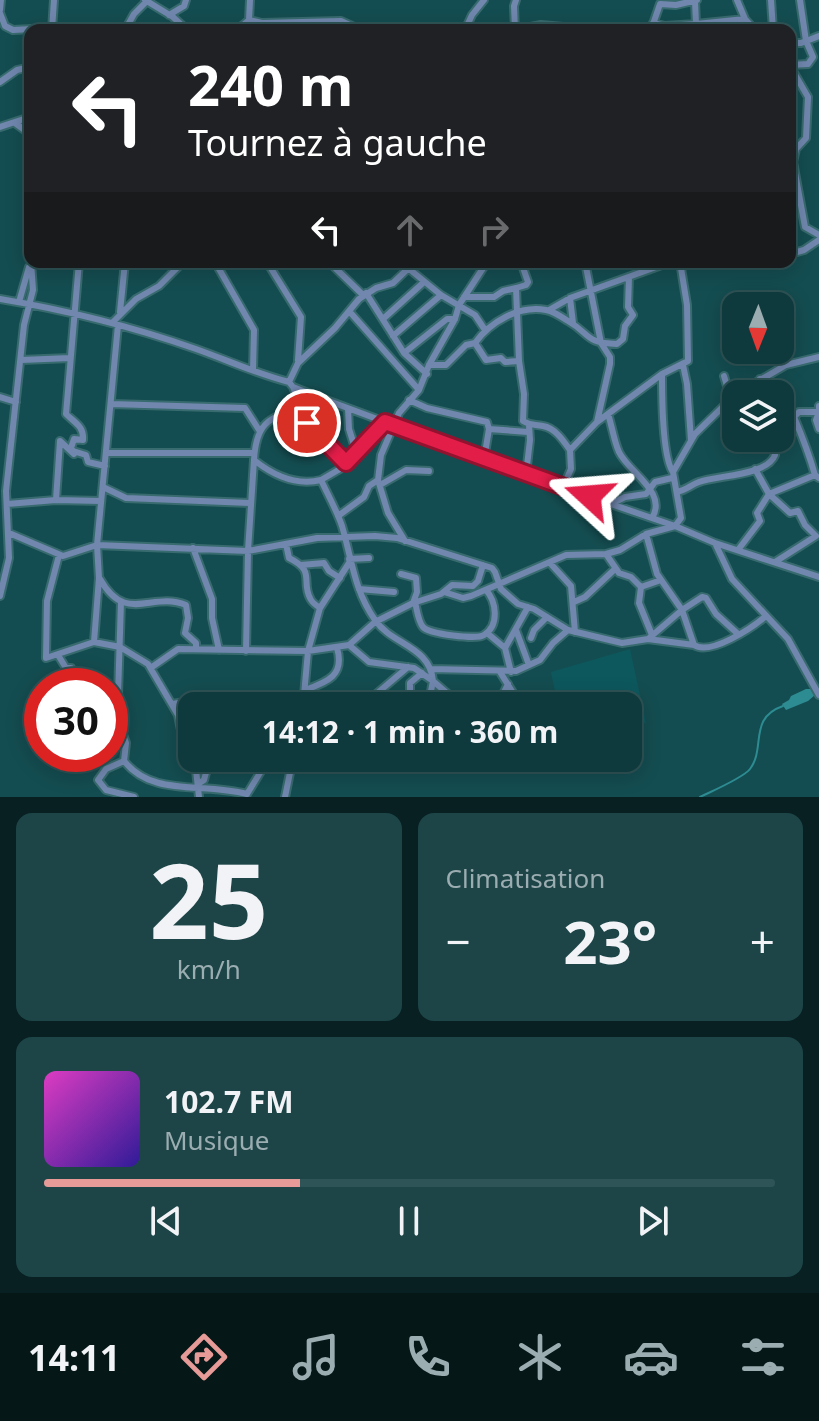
<!DOCTYPE html>
<html lang="fr">
<meta charset="utf-8">
<style>
body{margin:0;font-family:"Noto Sans",sans-serif;background:#1d4548;color:#f1f3f6;height:100vh;display:flex;flex-direction:column;font-size:30px;white-space:nowrap}
*{box-sizing:border-box;margin:0}
p{font-size:26px;color:#9badb0}
.icon{flex:none;width:44px;height:44px;fill:none;stroke:currentColor;stroke-width:2;stroke-linecap:round;stroke-linejoin:round}
.map{position:relative;height:797px;overflow:hidden}
.details{display:flex;flex-direction:column;gap:16px;padding:16px;background:#082022;flex:1}
.details>*{flex:none}
.top-card{position:absolute;left:24px;top:24px;width:772px;height:244px;border-radius:16px;box-shadow:0 4px 20px #0003,0 0 0 2px #2f5457;background:#202124;color:#fff;overflow:hidden}
.needle{width:52px;rotate:181deg}
.tools{position:absolute;left:722px;top:292px;display:grid;gap:16px}
.tools a{display:grid;place-items:center;width:72px;height:72px;border-radius:16px;background:#0f3a3d;box-shadow:0 4px 20px #0003,0 0 0 2px #2f5457;font-size:40px}
.speed{position:absolute;left:24px;top:668px;display:flex;gap:16px;font-size:40px;font-weight:700;text-align:center}
.speed>*{display:grid;place-content:center;width:104px;height:104px;border-radius:50%;background:#0f3a3d;box-shadow:0 4px 20px #0003,0 0 0 2px #2f5457;line-height:1}
.speed .limit{border:12px solid #d22;background:#fff;color:#111}
.pin{position:absolute;display:grid;place-items:center;width:68px;height:68px;color:#fff;margin:-34px;border:4px solid #fff;border-radius:50%;box-shadow:0 2px 8px #0007}
.me{position:absolute;width:88px;margin:-44px;rotate:289deg;stroke-linejoin:round;filter:drop-shadow(0 0 6px #0008)}
.turn{display:flex;align-items:center;gap:28px;height:168px;padding:0 32px;font-size:36px}
.turn .icon{width:104px;height:104px;stroke-width:2.5}
.turn b{display:block;font-size:56px;line-height:68px}
.lanes{display:flex;align-items:center;height:76px;padding:0 32px;background:#0003;justify-content:center;gap:40px;direction:ltr}
.lanes .off{opacity:.35}
.big{font-size:60px;font-weight:700;line-height:1.1}
.details .widget{flex:1;display:flex;flex-direction:column;justify-content:center;gap:12px;min-width:0;padding:0 28px;border-radius:16px;background:#1d4548}
.details .dial{align-items:center;gap:0}
.dial b{font-size:104px;line-height:1}
.song{display:flex;align-items:center;gap:24px}
.cover{width:96px;height:96px;border-radius:12px;background:linear-gradient(135deg,hsl(310 70% 55%),hsl(250 70% 35%))}
.played{height:8px;border-radius:4px;background:linear-gradient(90deg,#e69b98 35%,#2f5457 35%)}
.keys{display:flex;justify-content:space-around;direction:ltr}
.heat{display:flex;justify-content:space-between;align-items:center;font-size:44px;direction:ltr}
.details .tiles{flex:1;display:grid;gap:16px;grid-template-columns:1fr 1fr}
.widget:last-child{grid-column:span 2}
.trip{position:absolute;left:178px;top:692px;width:464px;height:80px;border-radius:16px;background:#0f3a3d;box-shadow:0 4px 20px #0003,0 0 0 2px #2f5457;font-weight:700;line-height:80px;text-align:center}
.menu{display:flex;height:128px;justify-content:space-around;align-items:center;background:#061718;color:#9badb0}
.menu .icon{width:56px;height:56px}
.menu .current{color:#e69b98}
.menu b{font-size:36px;color:#f1f3f6}
.map>svg:first-child{display:block}
.built{fill:#0d585d}
.water{fill:#2d8c92}
.lines{fill:none;stroke-linecap:round;stroke-linejoin:round}
.stream{stroke:#2d8c92;stroke-width:2}
.minor-casing{stroke:#386b6f;stroke-width:10}
.minor{stroke:#7187ae;stroke-width:6}
.route-casing{stroke:#92132f;stroke-width:20}
.route{stroke:#e11d48;stroke-width:14}
</style>
<div class="map">
<svg width="819" height="797" viewBox="0 0 819 797">
<rect width="100%" height="100%" fill="#144d51"/>
<path class="built" d="M 630,649 L 646,723 L 628,723 L 628,706 L 549,706 L 548,698 L 556,696 L 551,672 Z"/>
<path class="water" d="M 806,689 L 811,689 L 815,695 L 808,701 L 786,710 L 782,704 L 789,700 L 791,696 Z"/>
<g class="lines">
<path class="stream" d="M 700,797 C 712,791 743,778 750,769 C 766,748 748,718 783,706"/>
<defs>
<path id="minor" d="M 145,0 L 173,17 L 187,30
M 737,0 L 745,19 L 755,30
M 771,0 L 773,30
M 695,1 L 696,24 L 745,19
M 0,10 L 1,0
M 0,13 L 5,26 L 13,30 L 52,28
M 169,15 L 184,6 L 186,0
M 249,20 L 262,23 L 341,21 L 361,30
M 249,20 L 250,0
M 653,23 L 665,26 L 696,24 L 696,30
M 52,30 L 54,0
M 125,30 L 134,14 L 147,1
M 237,30 L 249,20
M 465,30 L 472,15 L 484,0
M 515,30 L 541,25 L 597,30
M 515,30 L 514,6 L 516,0
M 651,30 L 660,4 L 676,5 L 697,0
M 790,43 L 801,43 L 819,36
M 790,65 L 808,64 L 813,57 L 806,41 L 800,0
M 790,66 L 808,97 L 806,138 L 796,149 L 793,162 L 805,227 L 819,235
M 0,82 L 17,70 L 30,67
M 15,123 L 30,134
M 0,127 L 30,117
M 790,254 L 804,250 L 819,240
M 79,262 L 66,414 C 75,423 84,426 83,440 L 74,439 L 71,448 L 73,451 L 86,455 L 88,462 L 105,466
M 215,262 L 254,330 L 253,370
M 267,262 L 301,317 L 298,360
M 329,262 L 363,295
M 521,262 L 528,282 L 526,285 L 516,288 L 519,361 L 524,394 L 523,421 C 531,426 535,424 543,426 C 555,428 563,440 570,450
M 676,262 L 681,265 L 708,262
M 522,265 L 566,262
M 408,268 L 441,295 L 475,315 L 485,330
M 366,293 L 404,353 L 427,374
M 464,297 L 494,297 L 503,291 L 516,288
M 570,298 L 573,323
M 0,299 C 66,310 133,327 196,349 C 227,360 257,374 289,382 L 293,387 L 318,397 L 541,480 L 675,526 L 715,543 L 732,579 L 788,639 L 819,695
M 19,302 L 29,267
M 549,310 L 570,298 L 670,262
M 349,311 L 419,390
M 120,312 L 125,262
M 383,319 L 424,282
M 112,323 L 136,299 L 159,286 L 183,262
M 393,336 L 441,295
M 475,343 L 486,360 L 501,358 L 505,362 L 519,361
M 404,353 L 447,319 L 455,319
M 21,360 L 70,358
M 429,365 L 446,365 L 466,345 L 475,343 C 490,322 519,305 546,310 C 552,311 562,317 568,321 C 591,334 584,343 617,344 L 623,339 L 625,326 L 633,315 L 628,307 L 629,277
M 683,365 L 687,384 L 691,440
M 662,374 C 662,395 662,457 673,472
M 724,376 L 731,399
M 760,379 L 768,394
M 289,382 L 298,363 L 335,328 L 359,299 L 376,288 L 393,283 L 415,262
M 293,387 L 307,423 L 346,463
M 736,394 L 786,365 L 819,357
M 0,397 L 16,402
M 409,400 L 427,408 L 487,422 L 489,429 L 484,459
M 111,404 L 245,408 L 259,430
M 819,406 L 819,412 L 799,412 L 794,417 C 802,436 809,454 815,475 L 819,478
M 301,408 C 267,418 256,424 254,460 C 274,476 296,486 321,480
M 348,409 L 349,429 L 356,451 L 340,469 L 321,480 C 328,495 337,511 342,526 C 352,560 354,590 375,620 C 392,645 430,646 433,681 L 462,706
M 819,412 L 816,420 L 819,429
M 608,414 C 612,426 614,441 619,452 C 629,473 668,492 652,518
M 597,422 L 662,374 L 688,361 L 687,305 L 680,262
M 489,429 L 528,432
M 356,451 L 385,422
M 106,453 L 254,453
M 755,469 L 769,494 L 790,513 L 798,511 L 805,525 L 816,536 L 775,562
M 526,474 L 530,440 L 529,425
M 380,485 L 406,470 L 429,471
M 103,487 L 126,498 L 250,503
M 563,487 L 571,469 L 570,450 L 597,422 L 610,364 L 610,357 L 601,343 L 585,262
M 677,492 C 686,490 691,485 699,482 C 717,475 767,476 775,455 L 771,438
M 56,500 L 101,501
M 613,503 L 625,497 L 646,494 L 655,482 L 672,478
M 7,504 L 56,500 L 60,441 L 74,454
M 338,516 L 364,497 L 369,486 L 378,480
M 9,533 L 63,556 L 97,545 L 248,551 L 317,538 L 375,536 L 397,538 L 492,568 L 495,572 L 501,589 L 518,604 L 534,609 L 568,630 L 622,643 L 648,639 L 682,610 L 702,597 L 706,598 L 716,614 L 738,634
M 646,534 L 657,574 L 682,610 L 694,645 L 648,639
M 405,541 L 388,513 L 378,480 L 381,455 L 399,413 L 419,390 L 429,365 L 455,319 L 459,305 L 487,262
M 715,543 L 819,577
M 286,544 L 289,558 C 316,571 301,581 310,598 C 312,603 316,605 320,608
M 193,548 L 212,599 L 212,618 L 219,650
M 738,550 L 760,521 L 757,513 L 769,494 L 815,475
M 606,554 L 619,573 L 631,577 L 641,587 L 639,603 L 652,635
M 59,555 L 47,601 L 46,658 L 94,642 L 120,647 L 148,664 L 178,715 L 185,750 L 196,770 L 199,797
M 349,559 L 369,558
M 550,563 L 571,586 L 575,632
M 301,565 L 324,563 L 329,571 L 340,578
M 401,574 L 416,578 L 417,592 L 413,603
M 100,579 C 126,625 151,591 186,605 L 188,618 L 185,633 L 196,643 L 196,649
M 641,587 L 661,580
M 359,589 L 394,592
M 444,592 L 463,598 L 471,596 L 566,555 L 606,554 L 620,550 L 646,534 L 675,526 L 681,518 L 673,472 L 695,434 L 736,394
M 0,596 L 9,558 L 6,491 L 24,325 L 33,290 L 31,262
M 121,602 L 118,695 L 122,705
M 415,602 C 417,610 418,621 423,627 C 429,634 477,640 484,635 C 500,625 496,601 486,590
M 574,602 L 585,597 L 615,569
M 516,630 L 529,665
M 487,633 L 505,648 L 511,672
M 531,638 L 534,630 L 547,617
M 94,642 L 99,578 L 97,545 L 118,325
M 349,645 L 369,662 L 414,668 L 433,681 L 428,706
M 694,645 C 710,656 752,628 766,616
M 505,648 L 528,607
M 246,651 L 248,551 L 254,460
M 58,655 L 66,668 L 71,668 L 76,682
M 152,667 L 178,649 L 308,651 L 320,608 L 349,563
M 431,669 L 516,671 L 540,660 L 553,643 L 568,630
M 500,672 L 515,696 L 518,706
M 305,690 C 328,682 345,675 337,648
M 172,704 C 192,701 223,695 242,706
M 241,705 L 262,696 L 304,698
M 303,706 L 308,651 L 349,645 L 375,622 L 413,603 L 441,594 L 452,585 L 473,586 L 478,581 L 483,565
M 362,706 L 408,667
M 410,706 L 410,683 L 422,673
M 497,706 L 508,684
M 110,724 L 117,718 L 126,743 L 124,761 L 106,769 L 98,780 L 106,790 L 134,797
M 124,761 C 153,797 200,782 247,794
M 507,769 L 510,758
M 198,784 L 204,780 L 207,769 L 227,758
M 247,794 L 263,768 L 265,758
M 285,797 L 293,758"/>
</defs>
<use href="#minor" class="minor-casing"/>
<use href="#minor" class="minor"/>
</g>
<g class="lines">
<defs>
<path id="route" d="M 307,423 L 346,463 L 385,422 L 589,496"/>
</defs>
<use href="#route" class="route-casing"/>
<use href="#route" class="route"/>
</g>
</svg>
<div class="tools">
<a><svg class="needle" viewBox="-14 -14 28 28"><path d="M0-13l5 13h-10z" fill="#e53935"/><path d="M0 13l5-13h-10z" fill="#9badb0"/></svg></a>
<a><svg class="icon" aria-label="layers" viewBox="0 0 24 24"><path d="M12 4l9 5-9 5-9-5zM3 14l9 5 9-5"/></svg></a>
</div>
<div class="speed"><div class="limit">30</div></div>
<div class="pin" style="left:307px;top:423px;background:#d93025"><svg class="icon" aria-label="arrive" viewBox="0 0 24 24"><path d="M6 21V4h12l-3 4 3 4H6"/></svg></div>
<svg class="me" style="left:589px;top:496px" viewBox="-20 -20 40 40"><path d="M0-17L14 15 0 8-14 15z" fill="#e11d48" stroke="#fff" stroke-width="4"/></svg>
<div class="trip">14:12 · 1 min · 360 m</div>
<div class="top-card">
<div class="turn"><svg class="icon" aria-label="left" viewBox="0 0 24 24"><path d="M17 20v-9H6M10 6l-5 5 5 5"/></svg><div><b>240 m</b>Tournez à gauche</div></div>
<div class="lanes"><svg class="icon" aria-label="left" viewBox="0 0 24 24"><path d="M17 20v-9H6M10 6l-5 5 5 5"/></svg><svg class="icon off" aria-label="ahead" viewBox="0 0 24 24"><path d="M12 20V5M6 11l6-6 6 6"/></svg><svg class="icon off" aria-label="right" viewBox="0 0 24 24"><path d="M7 20v-9h11M14 6l5 5-5 5"/></svg></div>
</div>
</div>
<section class="details">
<div class="tiles">
<div class="widget dial"><b>25</b><p>km/h</p></div>
<div class="widget"><p>Climatisation</p>
<div class="heat"><a>−</a><b class="big">23°</b><a>+</a></div>
</div>
<div class="widget">
<div class="song"><i class="cover"></i><div><b>102.7 FM</b><p>Musique</p></div></div>
<div class="played"></div>
<div class="keys"><svg class="icon" aria-label="previous" viewBox="0 0 24 24"><path d="M18 5L8 12l10 7zM5 5v14"/></svg><svg class="icon" aria-label="pause" viewBox="0 0 24 24"><path d="M8 5v14M16 5v14"/></svg><svg class="icon" aria-label="next" viewBox="0 0 24 24"><path d="M6 5l10 7-10 7zM19 5v14"/></svg></div>
</div>
</div>
</section>
<nav class="menu">
<b>14:11</b>
<svg class="icon current" aria-label="directions" viewBox="0 0 24 24"><path d="M12 3l9 9-9 9-9-9zM9 14v-3h6M13 9l2 2-2 2"/></svg>
<svg class="icon" aria-label="music" viewBox="0 0 24 24"><path d="M9 18V5l10-2v13"/><circle cx="6" cy="18" r="3"/><circle cx="16" cy="16" r="3"/></svg>
<svg class="icon" aria-label="phone" viewBox="0 0 24 24"><path d="M5 4h4l2 5-3 2q2 4 5 5l2-3 5 2v4C11 20 4 13 5 4z"/></svg>
<svg class="icon" aria-label="climate" viewBox="0 0 24 24"><path d="M12 3v18M4 7l16 10M4 17L20 7"/></svg>
<svg class="icon" aria-label="car" viewBox="0 0 24 24"><path d="M5 17H2v-5l4-1 3-4h7l3 4 3 1v5h-3M9 17h6M6 11h13"/><circle cx="7" cy="17" r="2"/><circle cx="17" cy="17" r="2"/></svg>
<svg class="icon" aria-label="filters" viewBox="0 0 24 24"><path d="M4 7h16M4 17h16"/><circle cx="9" cy="7" r="2"/><circle cx="15" cy="17" r="2"/></svg>
</nav>
